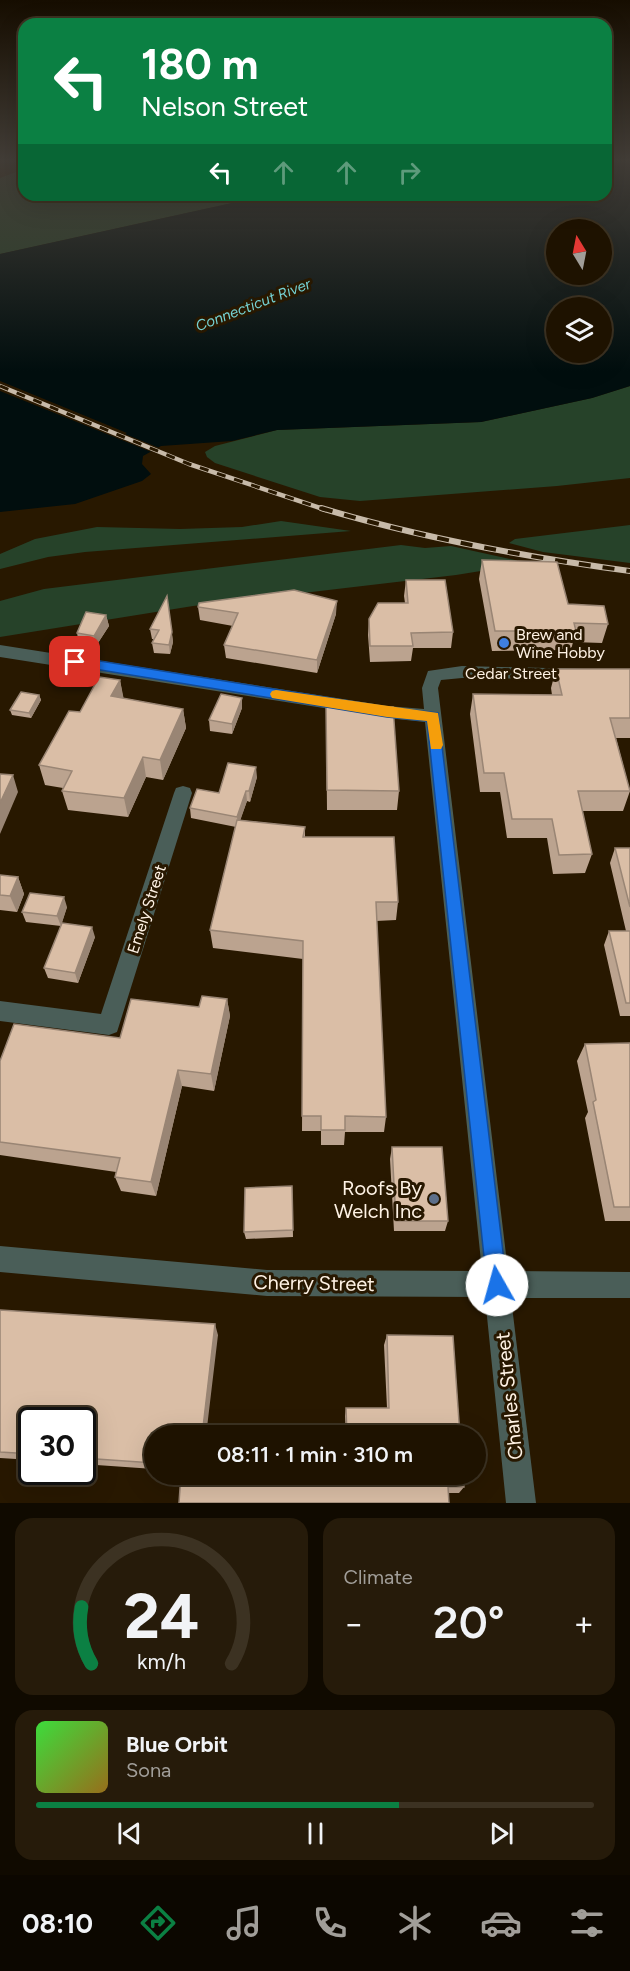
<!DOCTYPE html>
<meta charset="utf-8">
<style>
body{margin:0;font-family:Figtree,sans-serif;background:#261b0a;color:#f1f3f6;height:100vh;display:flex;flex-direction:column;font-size:22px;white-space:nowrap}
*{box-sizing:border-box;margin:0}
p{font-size:20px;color:#a19e99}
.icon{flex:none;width:33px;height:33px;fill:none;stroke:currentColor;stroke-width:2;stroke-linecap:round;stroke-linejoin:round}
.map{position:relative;height:1503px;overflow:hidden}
.panel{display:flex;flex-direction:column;gap:15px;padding:15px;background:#100a00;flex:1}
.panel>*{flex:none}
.top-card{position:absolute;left:18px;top:18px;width:594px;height:183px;border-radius:18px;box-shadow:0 6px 24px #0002,0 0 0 2px #3c3222;background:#0b8043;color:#fff;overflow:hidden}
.needle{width:39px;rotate:350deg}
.fabs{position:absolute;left:546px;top:219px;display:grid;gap:12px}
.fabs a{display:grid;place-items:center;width:66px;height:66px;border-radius:50%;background:#1e1200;box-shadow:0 6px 24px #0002,0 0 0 2px #3c3222;font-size:30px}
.speed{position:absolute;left:18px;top:1407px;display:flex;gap:12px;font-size:30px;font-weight:700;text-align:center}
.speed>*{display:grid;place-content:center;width:78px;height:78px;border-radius:50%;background:#1e1200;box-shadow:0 6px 24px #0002,0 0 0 2px #3c3222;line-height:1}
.speed .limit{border:3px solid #111;border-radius:9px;background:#fff;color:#111}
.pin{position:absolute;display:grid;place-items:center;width:51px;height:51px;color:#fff;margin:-26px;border-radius:12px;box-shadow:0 3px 9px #0006}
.me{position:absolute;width:66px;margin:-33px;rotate:353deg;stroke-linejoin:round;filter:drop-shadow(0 0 4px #0008)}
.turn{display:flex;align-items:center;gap:21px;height:126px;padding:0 24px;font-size:27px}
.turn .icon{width:78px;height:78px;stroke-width:2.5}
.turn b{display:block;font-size:42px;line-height:51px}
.lanes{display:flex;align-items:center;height:57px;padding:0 24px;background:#0003;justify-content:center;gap:30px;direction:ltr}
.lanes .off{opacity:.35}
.big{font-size:45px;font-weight:600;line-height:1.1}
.panel .widget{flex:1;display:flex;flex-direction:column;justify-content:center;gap:9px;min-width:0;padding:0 21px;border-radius:18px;background:#261b0a}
.panel .dial{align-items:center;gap:0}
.dial svg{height:156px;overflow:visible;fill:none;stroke:#3c3222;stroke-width:7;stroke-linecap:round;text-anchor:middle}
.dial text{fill:#f1f3f6;stroke:none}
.song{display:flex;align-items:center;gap:18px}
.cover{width:72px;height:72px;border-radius:9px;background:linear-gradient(135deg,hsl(120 70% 55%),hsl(40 70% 35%))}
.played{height:6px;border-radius:3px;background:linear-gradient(90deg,#0b8043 65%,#3c3222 65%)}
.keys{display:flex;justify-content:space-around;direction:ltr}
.heat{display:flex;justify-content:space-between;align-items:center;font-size:33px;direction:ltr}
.panel .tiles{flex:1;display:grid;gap:15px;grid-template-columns:1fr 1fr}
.widget:last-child{grid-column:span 2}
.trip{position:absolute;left:144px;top:1425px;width:342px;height:60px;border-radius:30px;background:#1e1200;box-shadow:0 6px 24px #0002,0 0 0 2px #3c3222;font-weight:600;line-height:60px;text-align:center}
.dock{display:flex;height:96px;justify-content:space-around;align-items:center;background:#0c0700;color:#a19e99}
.dock .icon{width:42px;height:42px}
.dock .selected{color:#0b8043}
.dock b{font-size:27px;color:#f1f3f6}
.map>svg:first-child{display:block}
.green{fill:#264229}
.water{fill:#010e0e;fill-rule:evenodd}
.pier{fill:#281800}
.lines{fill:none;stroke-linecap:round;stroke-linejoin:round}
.street{fill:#4a5e58;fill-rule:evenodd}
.rail-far1-casing{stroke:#c7baa9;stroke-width:4.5}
.rail-casing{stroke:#c7baa9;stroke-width:6}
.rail-far1{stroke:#281800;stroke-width:3;stroke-dasharray:9;stroke-linecap:butt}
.rail{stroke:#281800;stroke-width:4;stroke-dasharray:12;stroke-linecap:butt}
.wall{fill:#bba38f}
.shaded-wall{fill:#998574}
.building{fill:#dabea6;stroke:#998574;stroke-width:1.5}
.route{fill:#1a73e8;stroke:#114b97;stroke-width:1.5}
.slow{fill:#f59e0b}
.shop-dot{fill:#3f7fe0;stroke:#281800;stroke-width:2}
.service-dot{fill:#5c6f8a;stroke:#281800;stroke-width:2}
.labels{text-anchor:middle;stroke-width:6;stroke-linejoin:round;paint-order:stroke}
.far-water-label{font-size:15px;font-style:italic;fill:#75d2d3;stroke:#281800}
.poi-label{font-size:16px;fill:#fef2e4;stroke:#281800;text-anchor:start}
.street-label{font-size:16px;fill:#fef2e4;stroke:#281800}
.near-poi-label{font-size:20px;fill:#fef2e4;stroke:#281800;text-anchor:end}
.near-street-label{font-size:20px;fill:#fef2e4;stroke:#281800}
</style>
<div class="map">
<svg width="630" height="1503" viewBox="0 0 630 1503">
<rect width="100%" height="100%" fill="#281800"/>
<path class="green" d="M 24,169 L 24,195 L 268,195 L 0,254 L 0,178 Z
M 630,386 L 630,478 L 557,486 L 360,501 L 320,497 L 215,463 L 207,457 L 205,452 L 215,446 L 277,430 L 481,422 L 592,398 Z
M 281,521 L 351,531 L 85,552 L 48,557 L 0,569 L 0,554 L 35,539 L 97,527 L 180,529 L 242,527 Z
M 630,525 L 630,563 L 543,552 L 509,543 L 515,539 Z
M 401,545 L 425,548 L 451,546 L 515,560 L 524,564 L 456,575 L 193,606 L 0,637 L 0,601 L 44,589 Z"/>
<path class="water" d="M 606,161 L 630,161 L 630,386 L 592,398 L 481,422 L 277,430 L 232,441 L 161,446 L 143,456 L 142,464 L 151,474 L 142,481 L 75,504 L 0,512 L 0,254 L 268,195 L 606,195 ZM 556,230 L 602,230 L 602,274 L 556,274 ZM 556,308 L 602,308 L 602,352 L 556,352 Z"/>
<path class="pier" d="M 0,381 L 127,433 L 125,434 L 162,449 L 154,453 L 0,391 Z"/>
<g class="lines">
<path class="street" d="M 0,645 L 387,706 L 424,709 L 422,688 L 428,671 L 462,666 L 585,669 L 587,673 L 585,677 L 579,679 L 462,678 L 441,680 L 438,688 L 508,1271 L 630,1272 L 630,1298 L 511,1298 L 536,1503 L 506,1503 L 485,1297 L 267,1296 L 0,1272 L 0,1246 L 267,1270 L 482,1271 L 425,722 L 387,718 L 0,657 Z
M 183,786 L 190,788 L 192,793 L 117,1032 L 109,1035 L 0,1021 L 0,1001 L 101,1014 L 174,793 L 176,788 Z"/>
<defs>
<path id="rail-far1" d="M 0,386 L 189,464 L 326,510"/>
<path id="rail" d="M 321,508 C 422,538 525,557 630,571"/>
</defs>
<use href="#rail-far1" class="rail-far1-casing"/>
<use href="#rail" class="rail-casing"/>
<use href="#rail-far1" class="rail-far1"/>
<use href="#rail" class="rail"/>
</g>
<path class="wall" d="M 482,560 L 608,624 L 602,643 L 573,642 L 571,650 L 492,651 L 479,579 Z
M 406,580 L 453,632 L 451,648 L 413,648 L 411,661 L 370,662 L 368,635 L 369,619 L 405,603 L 404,596 Z
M 167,596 L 173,642 L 170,654 L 154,653 L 152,643 L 154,639 L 152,639 L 150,629 Z
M 198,607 L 336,614 L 317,673 L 226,658 L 224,645 L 233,626 L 200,620 Z
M 106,615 L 109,626 L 96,646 L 79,644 L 77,633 Z
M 556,669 L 630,670 L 630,738 L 616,738 L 630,791 L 623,811 L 582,811 L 592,854 L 585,873 L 553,874 L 547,838 L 507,838 L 500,792 L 480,792 L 470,714 L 473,694 L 552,695 L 551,688 Z
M 120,680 L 123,698 L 183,709 L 186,728 L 163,780 L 146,777 L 128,817 L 68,810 L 62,791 L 63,788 L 45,785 L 39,765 L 80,712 Z
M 39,695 L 41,700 L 31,718 L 12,715 L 10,710 Z
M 242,698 L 242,708 L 232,734 L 210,731 L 209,720 Z
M 326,707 L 399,791 L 397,810 L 327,810 Z
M 257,777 L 250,802 L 247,801 L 240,820 L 305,827 L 305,837 L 398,902 L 396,920 L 376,921 L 386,1117 L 384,1132 L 345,1132 L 344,1145 L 321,1145 L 321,1131 L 302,1131 L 303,959 L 213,948 L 210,930 L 236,827 L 191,818 L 190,808 L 219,793 Z
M 615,848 L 630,848 L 630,1016 L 620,1016 L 604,945 L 609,931 L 626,931 L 610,863 Z
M 0,875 L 18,877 L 24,894 L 17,912 L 0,910 Z
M 67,907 L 61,925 L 95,937 L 78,983 L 48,978 L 44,968 L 61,926 L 26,922 L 22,912 Z
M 227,999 L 230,1016 L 214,1091 L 182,1086 L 156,1196 L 121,1191 L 115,1177 L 116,1172 L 0,1155 L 0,1061 L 120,1038 L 199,1007 Z
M 630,1043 L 630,1221 L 605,1221 L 585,1118 L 588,1112 L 577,1061 L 585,1044 Z
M 392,1147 L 448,1221 L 445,1231 L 394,1231 L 390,1159 Z
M 292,1186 L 293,1237 L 246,1239 L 244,1232 Z
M 0,1310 L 218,1335 L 154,1436 L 154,1469 L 82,1464 L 82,1420 L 32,1420 L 32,1460 L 0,1458 Z
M 387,1335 L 460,1436 L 346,1436 L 345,1416 L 346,1408 L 387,1408 L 384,1345 Z
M 346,1474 L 463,1474 L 464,1487 L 459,1493 L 448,1493 L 202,1479 L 347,1483 Z"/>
<path class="shaded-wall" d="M 167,596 L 173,642 L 170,654 L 169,645 Z
M 337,601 L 336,614 L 317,673 L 317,660 Z
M 106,615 L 109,626 L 96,646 L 94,636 Z
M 120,680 L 124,700 L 111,696 Z
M 39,695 L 41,700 L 31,718 L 29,713 Z
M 242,698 L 242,708 L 232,734 L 232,724 Z
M 183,709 L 186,728 L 163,780 L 160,760 Z
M 143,757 L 146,777 L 128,817 L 124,798 Z
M 256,767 L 257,777 L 250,802 L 249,791 Z
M 13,775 L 18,792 L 0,834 L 0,803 Z
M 246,791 L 247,801 L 238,827 L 237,817 Z
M 18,877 L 24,894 L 17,912 L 10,896 Z
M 64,897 L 67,907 L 61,926 L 57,916 Z
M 92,927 L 95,937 L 78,983 L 75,973 Z
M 227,999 L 230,1016 L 214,1091 L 211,1074 Z
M 178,1070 L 182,1086 L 156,1196 L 151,1182 Z
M 215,1324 L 218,1335 L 206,1436 L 202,1436 Z
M 197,1474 L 202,1474 L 201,1485 L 197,1479 Z"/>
<path class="building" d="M 482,560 L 557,562 L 568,604 L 604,606 L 608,624 L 574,623 L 576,631 L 495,631 Z
M 406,580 L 445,580 L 453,632 L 411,633 L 413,646 L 370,646 L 369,619 L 378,603 L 408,603 Z
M 294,590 L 337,601 L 317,660 L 224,645 L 238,613 L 198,607 L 199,603 Z
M 167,596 L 172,632 L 169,645 L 152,643 L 159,630 L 150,629 Z
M 86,612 L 106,615 L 94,636 L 77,633 Z
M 556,669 L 630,669 L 630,718 L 610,718 L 630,791 L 578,791 L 592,854 L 559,855 L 552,819 L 512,819 L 504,773 L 484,773 L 473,694 L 562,695 Z
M 99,677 L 120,680 L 111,696 L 183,709 L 160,760 L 143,757 L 124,798 L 62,791 L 72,771 L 39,765 L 69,711 L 80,712 Z
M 21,692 L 39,695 L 29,713 L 10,710 Z
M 221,694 L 242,698 L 232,724 L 209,720 Z
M 326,707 L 393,707 L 399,791 L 327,790 Z
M 228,763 L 256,767 L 249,791 L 246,791 L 237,817 L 190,808 L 197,789 L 219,793 Z
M 0,774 L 13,775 L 0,803 Z
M 237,820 L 305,827 L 303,837 L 394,837 L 398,902 L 376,902 L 386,1117 L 345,1116 L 345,1130 L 321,1130 L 321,1116 L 302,1116 L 303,941 L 210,930 Z
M 615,848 L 630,848 L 630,907 Z
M 0,875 L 18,877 L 10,896 L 0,895 Z
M 30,893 L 64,897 L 57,916 L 22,912 Z
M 62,923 L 92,927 L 75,973 L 44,968 Z
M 609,931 L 630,931 L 630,1003 L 626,1003 Z
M 202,996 L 227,999 L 211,1074 L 178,1070 L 151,1182 L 115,1177 L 120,1158 L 0,1142 L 0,1061 L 14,1024 L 120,1038 L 131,999 L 199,1007 Z
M 630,1043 L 630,1207 L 614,1207 L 593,1102 L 596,1100 L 585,1044 Z
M 392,1147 L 442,1147 L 448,1221 L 396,1221 Z
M 292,1186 L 293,1230 L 244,1232 L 245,1188 Z
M 0,1310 L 215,1324 L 202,1436 L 154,1436 L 154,1463 L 82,1458 L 82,1420 L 32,1420 L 32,1454 L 0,1452 Z
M 387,1335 L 453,1336 L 460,1436 L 347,1436 L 346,1408 L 389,1408 Z
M 181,1474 L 197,1474 L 197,1479 L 348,1483 L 348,1474 L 463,1474 L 464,1487 L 448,1487 L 449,1503 L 179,1503 Z"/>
<linearGradient id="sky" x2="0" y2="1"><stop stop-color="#160d00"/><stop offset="0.43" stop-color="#423d37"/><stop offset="1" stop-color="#423d37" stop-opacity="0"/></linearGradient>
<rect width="630" height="371" fill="url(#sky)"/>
<path class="route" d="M 75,657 L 387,707 L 438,713 L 507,1285 L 504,1292 L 497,1295 L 490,1292 L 487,1285 L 427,721 L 387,717 L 70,665 L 68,662 Z"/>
<path class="slow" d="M 276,690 L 438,713 L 443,745 L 441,749 L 431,749 L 427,721 L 387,717 L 272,698 L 270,694 L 272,691 Z"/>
<circle class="shop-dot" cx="504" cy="643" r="6"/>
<circle class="service-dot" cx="434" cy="1199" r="6"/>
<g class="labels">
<g class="far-water-label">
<text transform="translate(253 305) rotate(-21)" y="5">Connecticut River</text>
</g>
<g class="poi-label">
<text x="516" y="640">Brew and<tspan x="516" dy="18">Wine Hobby</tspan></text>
</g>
<g class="street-label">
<text x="511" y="679">Cedar Street</text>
<text transform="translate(146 909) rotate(-72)" y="6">Emely Street</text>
</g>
<g class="near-poi-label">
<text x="422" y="1195">Roofs By<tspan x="422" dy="23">Welch Inc</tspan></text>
</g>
<g class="near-street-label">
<text transform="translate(314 1283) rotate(1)" y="7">Cherry Street</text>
<text transform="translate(509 1396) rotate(-96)" y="7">Charles Street</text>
</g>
</g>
</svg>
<div class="fabs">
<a><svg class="needle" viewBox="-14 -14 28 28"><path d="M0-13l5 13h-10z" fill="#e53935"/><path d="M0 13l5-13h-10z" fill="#a19e99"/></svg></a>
<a><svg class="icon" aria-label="layers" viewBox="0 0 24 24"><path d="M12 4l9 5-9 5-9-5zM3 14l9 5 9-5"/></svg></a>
</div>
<div class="speed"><div class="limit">30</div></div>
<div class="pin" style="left:75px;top:662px;background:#d93025"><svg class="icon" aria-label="arrive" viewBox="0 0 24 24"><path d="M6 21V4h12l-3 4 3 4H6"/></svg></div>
<svg class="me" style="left:497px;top:1285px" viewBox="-20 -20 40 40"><circle r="19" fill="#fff"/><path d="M0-13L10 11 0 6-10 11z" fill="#1a73e8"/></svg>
<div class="trip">08:11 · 1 min · 310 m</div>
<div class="top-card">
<div class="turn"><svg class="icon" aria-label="left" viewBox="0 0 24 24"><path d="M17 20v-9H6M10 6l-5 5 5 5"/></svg><div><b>180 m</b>Nelson Street</div></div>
<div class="lanes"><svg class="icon" aria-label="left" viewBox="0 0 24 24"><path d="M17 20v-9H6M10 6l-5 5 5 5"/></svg><svg class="icon off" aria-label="ahead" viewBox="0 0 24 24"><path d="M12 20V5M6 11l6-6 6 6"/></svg><svg class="icon off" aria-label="ahead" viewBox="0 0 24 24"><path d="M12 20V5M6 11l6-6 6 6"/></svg><svg class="icon off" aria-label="right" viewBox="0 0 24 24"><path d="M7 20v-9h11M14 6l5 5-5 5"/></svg></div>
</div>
</div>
<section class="panel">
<div class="tiles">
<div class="widget dial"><svg viewBox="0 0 100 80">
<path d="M14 69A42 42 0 1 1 86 69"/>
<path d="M14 69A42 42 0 0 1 9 40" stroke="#0b8043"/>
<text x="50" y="56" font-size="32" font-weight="700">24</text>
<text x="50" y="72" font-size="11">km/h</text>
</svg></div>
<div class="widget"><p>Climate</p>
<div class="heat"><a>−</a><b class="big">20°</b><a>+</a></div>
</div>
<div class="widget">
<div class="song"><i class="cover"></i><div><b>Blue Orbit</b><p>Sona</p></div></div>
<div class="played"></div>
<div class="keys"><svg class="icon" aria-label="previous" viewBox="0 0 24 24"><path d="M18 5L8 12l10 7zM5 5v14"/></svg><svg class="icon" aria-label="pause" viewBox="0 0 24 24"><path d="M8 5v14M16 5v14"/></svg><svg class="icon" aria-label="next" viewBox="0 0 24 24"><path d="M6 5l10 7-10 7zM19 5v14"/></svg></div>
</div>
</div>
</section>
<nav class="dock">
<b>08:10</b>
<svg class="icon selected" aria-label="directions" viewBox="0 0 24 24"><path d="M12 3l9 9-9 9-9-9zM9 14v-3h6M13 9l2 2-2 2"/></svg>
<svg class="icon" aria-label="music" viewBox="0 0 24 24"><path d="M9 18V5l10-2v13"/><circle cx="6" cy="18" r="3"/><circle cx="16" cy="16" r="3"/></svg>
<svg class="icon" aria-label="phone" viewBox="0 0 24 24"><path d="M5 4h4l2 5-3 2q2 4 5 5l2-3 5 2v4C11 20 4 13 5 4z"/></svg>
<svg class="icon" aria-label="climate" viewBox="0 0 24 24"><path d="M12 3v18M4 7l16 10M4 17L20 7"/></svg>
<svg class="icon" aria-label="car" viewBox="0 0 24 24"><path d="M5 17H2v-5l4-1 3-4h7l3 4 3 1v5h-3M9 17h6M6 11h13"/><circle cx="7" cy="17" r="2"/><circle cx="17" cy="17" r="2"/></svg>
<svg class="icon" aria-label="filters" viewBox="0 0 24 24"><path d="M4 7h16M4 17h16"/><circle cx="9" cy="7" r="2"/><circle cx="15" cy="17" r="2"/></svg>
</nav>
